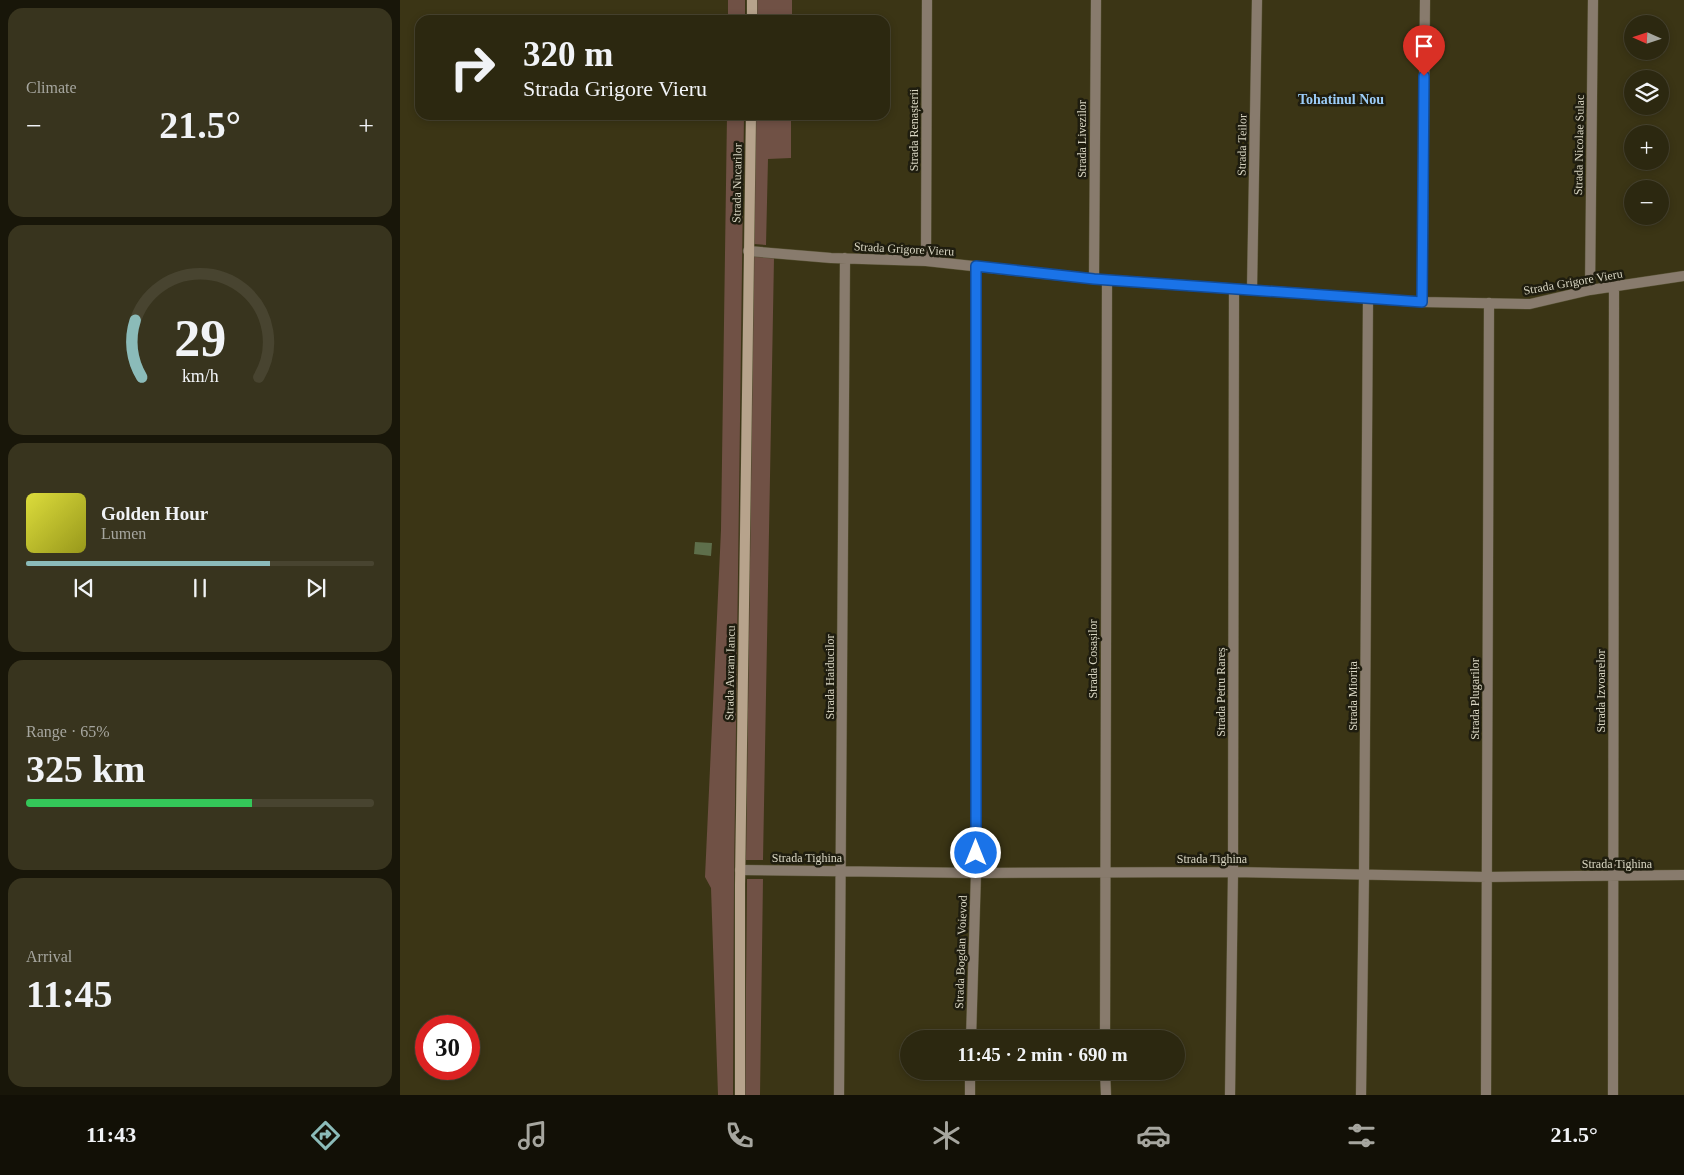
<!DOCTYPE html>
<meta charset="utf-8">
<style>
body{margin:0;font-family:Georgia,serif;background:#38341e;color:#f1f3f6;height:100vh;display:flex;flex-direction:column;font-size:19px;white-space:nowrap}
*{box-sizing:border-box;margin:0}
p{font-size:16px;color:#a6a69f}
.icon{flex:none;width:28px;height:28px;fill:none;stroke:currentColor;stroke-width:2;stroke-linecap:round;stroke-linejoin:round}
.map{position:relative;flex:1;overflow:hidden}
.drawer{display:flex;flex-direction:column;gap:8px;padding:8px;background:#181609;width:400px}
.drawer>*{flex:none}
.hud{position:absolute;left:15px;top:15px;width:475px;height:105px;border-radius:15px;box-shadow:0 2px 8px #0003,0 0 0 1px #484430;background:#2c2810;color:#f1f3f6;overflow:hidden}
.needle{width:32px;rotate:273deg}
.tools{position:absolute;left:1224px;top:15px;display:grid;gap:10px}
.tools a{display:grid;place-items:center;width:45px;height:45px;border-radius:50%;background:#2c2810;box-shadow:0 2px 8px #0003,0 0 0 1px #484430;font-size:25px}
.speed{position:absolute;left:15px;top:1015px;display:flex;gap:10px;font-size:25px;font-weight:700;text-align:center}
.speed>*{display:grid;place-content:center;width:65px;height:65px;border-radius:50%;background:#2c2810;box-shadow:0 2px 8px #0003,0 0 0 1px #484430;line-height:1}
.speed .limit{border:8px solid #d22;background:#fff;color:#111}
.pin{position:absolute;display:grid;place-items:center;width:42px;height:42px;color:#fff;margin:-51px -21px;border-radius:50% 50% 50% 0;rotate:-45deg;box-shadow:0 0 5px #0007}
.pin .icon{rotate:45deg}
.me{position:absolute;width:55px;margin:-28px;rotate:0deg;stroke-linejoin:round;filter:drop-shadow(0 0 4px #0008)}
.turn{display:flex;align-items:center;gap:18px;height:105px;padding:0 25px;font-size:22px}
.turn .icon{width:65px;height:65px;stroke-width:2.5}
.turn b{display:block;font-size:35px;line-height:42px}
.big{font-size:38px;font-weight:800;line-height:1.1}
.drawer .card{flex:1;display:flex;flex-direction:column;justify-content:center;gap:8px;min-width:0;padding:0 18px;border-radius:15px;background:#38341e}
.drawer .dial{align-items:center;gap:0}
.dial svg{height:130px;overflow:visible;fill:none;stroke:#484430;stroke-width:7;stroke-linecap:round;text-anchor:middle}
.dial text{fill:#f1f3f6;stroke:none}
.song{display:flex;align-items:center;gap:15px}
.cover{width:60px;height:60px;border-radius:8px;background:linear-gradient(135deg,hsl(60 70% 55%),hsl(60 70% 35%))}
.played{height:5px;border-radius:2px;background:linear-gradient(90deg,#8bbbb9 70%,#484430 70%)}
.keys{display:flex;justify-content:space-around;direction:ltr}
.heat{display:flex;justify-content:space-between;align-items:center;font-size:28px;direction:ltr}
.charge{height:8px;border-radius:4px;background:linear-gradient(90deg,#34c759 65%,#484430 0)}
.trip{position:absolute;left:500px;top:1030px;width:285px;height:50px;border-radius:25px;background:#2c2810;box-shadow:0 2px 8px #0003,0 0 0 1px #484430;font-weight:800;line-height:50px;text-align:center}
.menu{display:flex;height:80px;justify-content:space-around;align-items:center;background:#121006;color:#a6a69f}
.menu .icon{width:35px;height:35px}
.menu .selected{color:#8bbbb9}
.menu b{font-size:22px;color:#f1f3f6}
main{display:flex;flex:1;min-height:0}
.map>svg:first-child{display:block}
.green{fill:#705145}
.building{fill:#5e6f4b}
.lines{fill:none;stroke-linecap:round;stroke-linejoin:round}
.street-casing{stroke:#575234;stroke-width:11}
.secondary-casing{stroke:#575234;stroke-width:11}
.street{stroke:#887b6d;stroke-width:10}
.secondary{stroke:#b7a38c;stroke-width:10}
.route-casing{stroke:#114b97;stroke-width:12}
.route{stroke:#1a73e8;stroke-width:9}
.labels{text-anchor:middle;stroke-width:5;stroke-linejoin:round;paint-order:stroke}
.street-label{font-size:12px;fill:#d9d6c3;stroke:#1f1d0f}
.neighbourhood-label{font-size:14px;font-weight:bold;fill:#9ccdf8;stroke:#1f1d0f}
</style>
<main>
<section class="drawer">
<div class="card"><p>Climate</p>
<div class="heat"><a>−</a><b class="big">21.5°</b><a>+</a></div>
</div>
<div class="card dial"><svg viewBox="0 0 100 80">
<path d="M14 69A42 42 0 1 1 86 69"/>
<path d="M14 69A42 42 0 0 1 10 34" stroke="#8bbbb9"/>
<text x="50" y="56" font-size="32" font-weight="700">29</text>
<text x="50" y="72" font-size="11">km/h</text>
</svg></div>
<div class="card">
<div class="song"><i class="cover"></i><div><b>Golden Hour</b><p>Lumen</p></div></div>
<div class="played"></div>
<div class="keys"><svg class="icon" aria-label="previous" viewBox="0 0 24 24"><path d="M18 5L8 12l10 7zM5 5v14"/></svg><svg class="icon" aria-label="pause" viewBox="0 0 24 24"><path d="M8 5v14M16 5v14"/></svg><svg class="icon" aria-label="next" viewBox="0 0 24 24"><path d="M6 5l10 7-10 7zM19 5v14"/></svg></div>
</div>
<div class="card"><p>Range · 65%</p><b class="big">325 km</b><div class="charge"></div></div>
<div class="card"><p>Arrival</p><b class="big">11:45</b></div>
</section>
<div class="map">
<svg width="1284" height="1095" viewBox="0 0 1284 1095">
<rect width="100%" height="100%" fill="#3b3515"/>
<path class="green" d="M 328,0 L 345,0 L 345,20 L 328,20 Z
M 356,0 L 392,0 L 392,20 L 356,20 Z
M 327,115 L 344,115 L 334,881 L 333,1095 L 318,1095 L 311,888 L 305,877 L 321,530 Z
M 355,115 L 391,115 L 391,158 L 368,159 L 366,245 L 354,244 Z
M 354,256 L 374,258 L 363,860 L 346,860 Z
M 347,879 L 363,879 L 360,1095 L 345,1095 Z"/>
<path class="building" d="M 295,542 L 312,543 L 311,556 L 294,554 Z"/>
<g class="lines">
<defs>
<path id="street" d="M 348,251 L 431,258 L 526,261 L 694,279 L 1022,302 L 1130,304 L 1190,290 L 1284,276
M 526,261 L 527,0
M 694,279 L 696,0
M 852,290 L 857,0
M 1190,290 L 1193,0
M 1022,302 L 1025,0
M 340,870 L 576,873 L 833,872 L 1087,877 L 1284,875
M 571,1039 L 576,873 L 576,266
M 705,1039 L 707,280
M 705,1071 L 706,1095
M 439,1095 L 445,258
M 570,1095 L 570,1071
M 830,1095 L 833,872 L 834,289
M 961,1095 L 964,875 L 968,298
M 1086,1095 L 1089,303
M 1213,1095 L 1214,287"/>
<path id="secondary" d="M 352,20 L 352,0
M 340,1095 L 340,885 L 351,115"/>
</defs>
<use href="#street" class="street-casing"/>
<use href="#secondary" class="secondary-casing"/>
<use href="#street" class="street"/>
<use href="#secondary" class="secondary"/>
</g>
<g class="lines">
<defs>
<path id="route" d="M 576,853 L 576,266 L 694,279 L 1022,302 L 1024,76"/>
</defs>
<use href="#route" class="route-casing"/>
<use href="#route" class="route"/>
</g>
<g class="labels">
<g class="street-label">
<text transform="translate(514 130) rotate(-90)" y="4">Strada Renașterii</text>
<text transform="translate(682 139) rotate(-90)" y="4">Strada Livezilor</text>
<text transform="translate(842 145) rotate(-89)" y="4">Strada Teilor</text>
<text transform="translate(1179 145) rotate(-89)" y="4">Strada Nicolae Sulac</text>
<text transform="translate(337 183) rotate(-89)" y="4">Strada Nucarilor</text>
<text transform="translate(504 249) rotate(3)" y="4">Strada Grigore Vieru</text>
<text transform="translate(1173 282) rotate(-10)" y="4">Strada Grigore Vieru</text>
<text transform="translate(693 659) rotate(-90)" y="4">Strada Cosașilor</text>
<text transform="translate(330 673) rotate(-89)" y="4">Strada Avram Iancu</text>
<text transform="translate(430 677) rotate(-90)" y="4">Strada Haiducilor</text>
<text transform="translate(1201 691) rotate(-90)" y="4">Strada Izvoarelor</text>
<text transform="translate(821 692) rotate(-90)" y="4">Strada Petru Rareș</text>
<text transform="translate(953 696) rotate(-90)" y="4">Strada Miorița</text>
<text transform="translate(1075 699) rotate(-90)" y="4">Strada Plugarilor</text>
<text x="407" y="862">Strada Tighina</text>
<text x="812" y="863">Strada Tighina</text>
<text x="1217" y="868">Strada Tighina</text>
<text transform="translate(561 952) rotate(-88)" y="4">Strada Bogdan Voievod</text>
</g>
<g class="neighbourhood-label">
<text x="941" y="104">Tohatinul Nou</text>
</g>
</g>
</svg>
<div class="tools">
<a><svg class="needle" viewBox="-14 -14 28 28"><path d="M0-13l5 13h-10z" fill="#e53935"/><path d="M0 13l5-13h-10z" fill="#a6a69f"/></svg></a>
<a><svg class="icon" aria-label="layers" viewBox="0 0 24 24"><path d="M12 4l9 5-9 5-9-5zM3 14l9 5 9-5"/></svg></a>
<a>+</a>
<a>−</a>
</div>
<div class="speed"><div class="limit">30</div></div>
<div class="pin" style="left:1024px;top:76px;background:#d93025"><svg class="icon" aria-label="arrive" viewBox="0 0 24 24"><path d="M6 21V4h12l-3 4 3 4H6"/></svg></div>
<svg class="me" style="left:576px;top:853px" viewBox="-20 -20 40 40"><circle r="17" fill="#1a73e8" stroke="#fff" stroke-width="3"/><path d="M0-11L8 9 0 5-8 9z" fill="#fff"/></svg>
<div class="trip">11:45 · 2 min · 690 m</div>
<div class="hud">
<div class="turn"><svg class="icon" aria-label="right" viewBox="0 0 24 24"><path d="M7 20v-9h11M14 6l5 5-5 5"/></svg><div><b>320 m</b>Strada Grigore Vieru</div></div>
</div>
</div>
</main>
<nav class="menu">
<b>11:43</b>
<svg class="icon selected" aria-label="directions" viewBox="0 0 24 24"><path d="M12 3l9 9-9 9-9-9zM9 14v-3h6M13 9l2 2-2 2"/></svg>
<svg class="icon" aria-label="music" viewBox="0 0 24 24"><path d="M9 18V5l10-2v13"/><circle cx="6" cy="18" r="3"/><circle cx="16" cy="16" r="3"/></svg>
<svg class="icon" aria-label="phone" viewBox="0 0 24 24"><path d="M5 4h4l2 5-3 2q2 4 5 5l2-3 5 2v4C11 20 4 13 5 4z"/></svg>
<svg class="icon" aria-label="climate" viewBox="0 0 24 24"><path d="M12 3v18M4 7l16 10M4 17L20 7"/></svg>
<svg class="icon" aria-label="car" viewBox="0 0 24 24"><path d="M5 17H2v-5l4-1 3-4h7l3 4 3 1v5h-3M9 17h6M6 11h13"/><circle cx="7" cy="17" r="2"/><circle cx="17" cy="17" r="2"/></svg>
<svg class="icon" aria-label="filters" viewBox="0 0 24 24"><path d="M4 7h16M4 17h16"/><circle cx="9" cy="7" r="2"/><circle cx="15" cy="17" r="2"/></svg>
<b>21.5°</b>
</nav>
